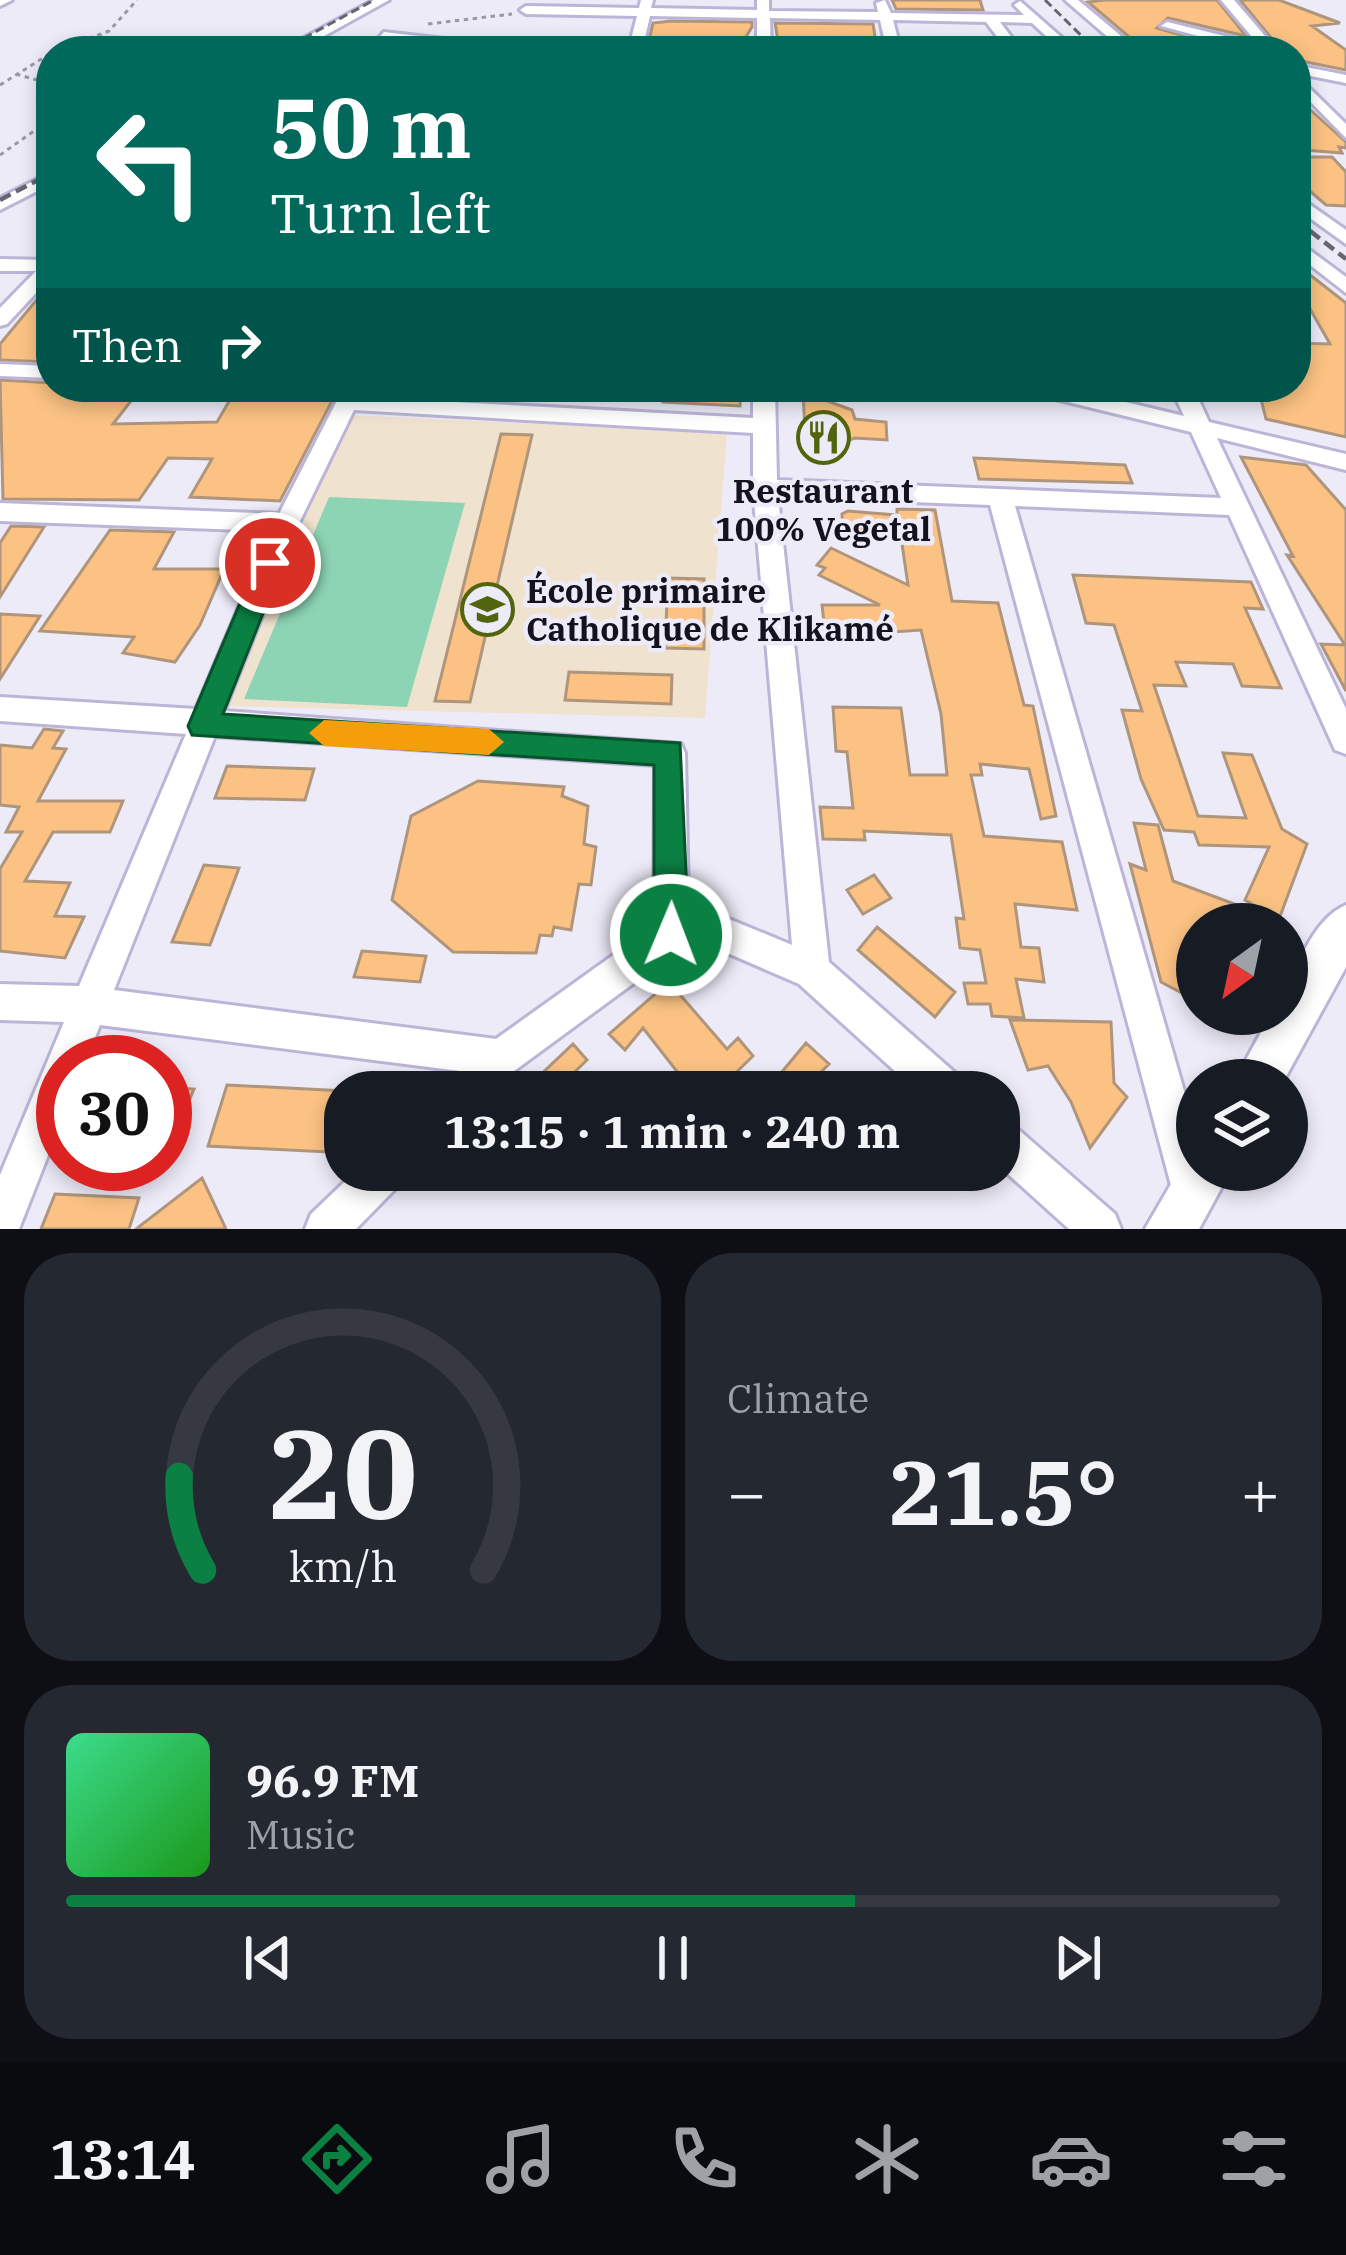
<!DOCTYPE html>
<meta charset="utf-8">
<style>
body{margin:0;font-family:"IBM Plex Serif",serif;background:#242831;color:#f1f3f6;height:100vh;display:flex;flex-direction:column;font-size:45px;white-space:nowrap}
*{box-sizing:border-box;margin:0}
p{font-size:39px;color:#9ea1a6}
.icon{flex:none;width:66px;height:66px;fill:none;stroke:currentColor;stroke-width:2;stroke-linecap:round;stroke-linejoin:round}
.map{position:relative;height:1229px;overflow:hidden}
.sheet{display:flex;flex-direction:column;gap:24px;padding:24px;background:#0d0f14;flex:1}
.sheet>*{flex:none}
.hud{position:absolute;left:36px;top:36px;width:1275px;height:366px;border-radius:48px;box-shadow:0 6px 18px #0003;background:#00695c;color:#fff;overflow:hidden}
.needle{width:78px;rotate:213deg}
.fabs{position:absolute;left:1176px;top:903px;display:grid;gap:24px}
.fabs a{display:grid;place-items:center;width:132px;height:132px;border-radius:50%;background:#171b24;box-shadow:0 6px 18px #0003;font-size:60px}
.speed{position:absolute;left:36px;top:1035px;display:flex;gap:24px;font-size:60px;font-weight:700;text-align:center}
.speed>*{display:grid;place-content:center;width:156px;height:156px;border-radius:50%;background:#171b24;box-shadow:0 6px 18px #0003;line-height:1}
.speed .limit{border:18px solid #d22;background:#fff;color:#111}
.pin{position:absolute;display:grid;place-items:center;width:102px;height:102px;color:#fff;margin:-51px;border:6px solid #fff;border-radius:50%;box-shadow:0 3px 12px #0007}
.me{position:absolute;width:132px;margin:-66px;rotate:1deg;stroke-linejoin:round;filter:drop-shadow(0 0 9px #0008)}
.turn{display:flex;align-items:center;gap:42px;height:252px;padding:0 36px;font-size:54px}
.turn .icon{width:156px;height:156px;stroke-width:2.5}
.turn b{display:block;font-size:84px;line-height:102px}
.then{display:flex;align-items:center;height:114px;padding:0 36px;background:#0003;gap:24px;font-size:45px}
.big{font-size:90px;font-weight:800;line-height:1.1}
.sheet .widget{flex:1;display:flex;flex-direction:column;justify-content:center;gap:18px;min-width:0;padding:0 42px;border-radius:48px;background:#242831}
.sheet .dial{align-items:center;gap:0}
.dial svg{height:312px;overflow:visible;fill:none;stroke:#363941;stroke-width:7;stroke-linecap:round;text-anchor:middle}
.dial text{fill:#f1f3f6;stroke:none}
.song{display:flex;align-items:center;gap:36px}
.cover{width:144px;height:144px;border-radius:18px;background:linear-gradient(135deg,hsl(150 70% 55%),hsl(120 70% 35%))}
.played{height:12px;border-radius:6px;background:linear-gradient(90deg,#0b8043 65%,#363941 65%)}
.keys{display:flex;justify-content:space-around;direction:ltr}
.heat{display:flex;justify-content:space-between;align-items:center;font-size:66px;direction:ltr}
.sheet .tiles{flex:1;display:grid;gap:24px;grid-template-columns:1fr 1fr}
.widget:last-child{grid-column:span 2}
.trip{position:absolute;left:324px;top:1071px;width:696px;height:120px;border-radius:48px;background:#171b24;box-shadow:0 6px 18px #0003;font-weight:800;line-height:120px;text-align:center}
.dock{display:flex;height:192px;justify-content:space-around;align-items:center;background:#090b0e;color:#9ea1a6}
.dock .icon{width:84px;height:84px}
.dock .selected{color:#0b8043}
.dock b{font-size:54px;color:#f1f3f6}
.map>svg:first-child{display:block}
.education{fill:#efe2ce}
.green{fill:#8dd4b4}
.building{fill:#fbc283;stroke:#af957b;stroke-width:3}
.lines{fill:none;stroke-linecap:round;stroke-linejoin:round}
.minor-casing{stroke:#bdb5d7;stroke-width:6}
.major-casing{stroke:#bdb5d7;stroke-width:6}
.path{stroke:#9b98a6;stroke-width:3;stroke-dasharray:4.5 4.5;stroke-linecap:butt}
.minor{fill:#fff;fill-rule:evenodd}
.major{fill:#fff;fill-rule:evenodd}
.rail-far1{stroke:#686571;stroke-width:3;stroke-dasharray:9 4.5;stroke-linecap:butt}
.rail{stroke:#686571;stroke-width:4.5;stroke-dasharray:12 6;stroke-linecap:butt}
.route{fill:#0b8043;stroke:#07532c;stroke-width:3}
.slow{fill:#f59e0b}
.labels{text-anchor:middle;stroke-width:9;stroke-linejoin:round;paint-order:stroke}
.poi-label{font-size:33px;font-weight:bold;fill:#15121e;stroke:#eeebf9}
</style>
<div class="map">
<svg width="1346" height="1229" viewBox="0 0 1346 1229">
<rect width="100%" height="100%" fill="#eeebf9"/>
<path class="education" d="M 346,415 L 727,433 L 705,718 L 221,706 Z"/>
<path class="green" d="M 329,497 L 465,503 L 407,707 L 244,699 Z"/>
<path class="building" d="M 892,0 L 980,0 L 983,10 L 896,9 Z
M 1105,0 L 1217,0 L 1246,36 L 1168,18 L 1157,28 L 1237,51 L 1160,48 L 1154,41 L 1135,42 L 1088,2 Z
M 1240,0 L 1279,0 L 1340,23 L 1312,26 L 1346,50 L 1346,70 L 1296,60 L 1296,51 L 1282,51 Z
M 671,21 L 752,22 L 752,27 L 737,51 L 647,49 L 653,23 Z
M 775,23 L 873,24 L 877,49 L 779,47 Z
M 1296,97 L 1346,142 L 1346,148 L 1339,147 L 1342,153 L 1304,150 L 1296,141 Z
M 1296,157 L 1332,157 L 1346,172 L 1346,206 L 1326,205 L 1296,179 Z
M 1296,264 L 1346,303 L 1346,437 L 1266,419 L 1258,387 L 1296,387 L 1296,343 L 1330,344 L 1301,293 L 1296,293 Z
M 39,297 L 51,298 L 51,362 L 0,360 L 0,344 Z
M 0,380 L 141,388 L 113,424 L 217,422 L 235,391 L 306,400 L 309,395 L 334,397 L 280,501 L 190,497 L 212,459 L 168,458 L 139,500 L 3,499 Z
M 664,387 L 741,387 L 740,406 L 663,402 Z
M 803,392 L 852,410 L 855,419 L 886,422 L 887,440 L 855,438 L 824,449 L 805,431 Z
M 501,434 L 532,435 L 470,702 L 435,701 Z
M 1241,457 L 1306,465 L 1346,510 L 1346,691 L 1321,644 L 1345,645 L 1287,555 L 1293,556 Z
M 974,458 L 1125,465 L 1132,483 L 979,479 Z
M 897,509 L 935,510 L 952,601 L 998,603 L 1024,705 L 1033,706 L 1056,816 L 1041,819 L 1029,769 L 980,764 L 982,775 L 971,775 L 984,836 L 1062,842 L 1077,910 L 1015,904 L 1021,947 L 1039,948 L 1044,982 L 1016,979 L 1024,1018 L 992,1016 L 990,1004 L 968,1004 L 964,983 L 986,983 L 980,950 L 960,948 L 956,918 L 964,919 L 951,835 L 864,831 L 865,840 L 823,839 L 820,807 L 853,808 L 847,752 L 836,751 L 833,707 L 901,708 L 910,775 L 947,775 L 941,714 L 921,630 L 834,636 L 824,623 L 822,605 L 880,605 L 819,575 L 825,568 L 817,565 L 831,548 L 908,585 L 901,537 L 843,533 L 842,514 L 848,511 L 897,515 Z
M 11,526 L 44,527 L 0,597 L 0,543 Z
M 110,530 L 174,532 L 154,569 L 224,569 L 200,625 L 175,662 L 123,653 L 134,637 L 40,631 Z
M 1073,575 L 1251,582 L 1263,609 L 1245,608 L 1281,688 L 1242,686 L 1233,664 L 1176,662 L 1186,686 L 1154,685 L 1198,816 L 1246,818 L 1223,753 L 1252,755 L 1282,829 L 1307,844 L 1279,919 L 1245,900 L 1269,847 L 1199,845 L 1194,832 L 1164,830 L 1141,779 L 1122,710 L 1142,711 L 1114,625 L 1086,623 Z
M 668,578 L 704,579 L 704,649 L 665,648 Z
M 0,614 L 40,616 L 0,679 Z
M 569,672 L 672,675 L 671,704 L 565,700 Z
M 44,729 L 63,731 L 53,748 L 66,749 L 38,801 L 123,801 L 110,832 L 53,832 L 25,881 L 70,883 L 55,916 L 84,917 L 65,958 L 0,951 L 0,869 L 22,832 L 6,832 L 19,807 L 0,805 L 0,745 L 32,748 Z
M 227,766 L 314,769 L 305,800 L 215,798 Z
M 478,781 L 564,787 L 562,796 L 588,806 L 584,844 L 596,847 L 591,885 L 579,884 L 571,930 L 554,927 L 552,936 L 540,935 L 536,953 L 453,952 L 392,900 L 411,816 Z
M 1134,823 L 1158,825 L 1173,881 L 1253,911 L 1244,924 L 1197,924 L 1197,1001 L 1161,982 L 1130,864 L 1146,870 Z
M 204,865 L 239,868 L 210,945 L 172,942 Z
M 874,875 L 891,898 L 863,914 L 847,890 Z
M 877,927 L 955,992 L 935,1017 L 858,950 Z
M 362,951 L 426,956 L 420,982 L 354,977 Z
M 669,982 L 727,1049 L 738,1038 L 753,1056 L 716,1092 L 693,1092 L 643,1028 L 625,1050 L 609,1034 Z
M 1010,1020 L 1111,1022 L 1114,1083 L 1127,1097 L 1090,1148 L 1071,1102 L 1048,1066 L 1028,1070 Z
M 806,1043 L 829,1064 L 801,1092 L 781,1073 Z
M 573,1044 L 587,1060 L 554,1092 L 544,1092 L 535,1080 Z
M 227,1085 L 345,1091 L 345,1128 L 334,1128 L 328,1152 L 208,1146 Z
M 165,1087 L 194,1089 L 165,1157 Z
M 202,1178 L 226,1229 L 136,1229 Z
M 55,1194 L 139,1198 L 129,1229 L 41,1229 Z"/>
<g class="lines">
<defs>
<path id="minor" d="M 0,0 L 12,0 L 0,6 Z
M 374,0 L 389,0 L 297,51 L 280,51 Z
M 641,0 L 653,0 L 651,8 L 757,10 L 757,0 L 769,0 L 769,11 L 878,12 L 876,3 L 885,0 L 891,13 L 1024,15 L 1014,5 L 1020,1 L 1077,51 L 1062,51 L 1032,23 L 1000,22 L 1022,51 L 1008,51 L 986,22 L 893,20 L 901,51 L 887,51 L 880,20 L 770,18 L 771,51 L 757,51 L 757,18 L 650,16 L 642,51 L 628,51 L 637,16 L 526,14 L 520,10 L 526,6 L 639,8 Z
M 1065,0 L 1078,0 L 1139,51 L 1124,51 Z
M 1221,0 L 1234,0 L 1278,51 L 1254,51 L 1161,26 L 1167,22 L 1258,44 Z
M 384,32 L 514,47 L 521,51 L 388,40 L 381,51 L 367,51 Z
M 1296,65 L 1346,75 L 1346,83 L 1296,73 Z
M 1296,75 L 1346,124 L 1346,138 L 1296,87 Z
M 51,172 L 51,184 L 0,210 L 0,198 Z
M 1296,195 L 1346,230 L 1346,244 L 1296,208 Z
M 1296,240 L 1346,277 L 1346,293 L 1296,254 Z
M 0,259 L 51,260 L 51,277 L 7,324 L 0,326 L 0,308 L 36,271 L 0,271 Z
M 0,364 L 51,366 L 51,378 L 0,376 Z
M 344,387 L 366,387 L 361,397 L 753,418 L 753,387 L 775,387 L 777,480 L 1221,498 L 1191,432 L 1027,392 L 1024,387 L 1063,387 L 1184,416 L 1171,387 L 1193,387 L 1209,422 L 1346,454 L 1346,470 L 1217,438 L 1346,709 L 1346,754 L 1335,750 L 1229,515 L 1015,506 L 1197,1136 L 1197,1170 L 1207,1170 L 1213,1193 L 1207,1207 L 1193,1213 L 1179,1207 L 1173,1193 L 990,505 L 778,497 L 829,962 L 961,1078 L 966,1092 L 918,1092 L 799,984 L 688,936 L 683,947 L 514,1071 L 493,1092 L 447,1092 L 460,1071 L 100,1025 L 85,1062 L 63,1062 L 63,1117 L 19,1229 L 0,1229 L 0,1175 L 64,1022 L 0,1020 L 0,984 L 79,986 L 186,734 L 0,721 L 0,697 L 196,709 L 271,531 L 0,521 L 0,503 L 279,514 ZM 354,410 L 753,433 L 753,488 L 792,945 L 688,902 L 685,753 L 681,744 L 224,711 L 299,523 ZM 215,736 L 655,765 L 654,926 L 496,1039 L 114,990 Z
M 999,1119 L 1013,1125 L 1115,1214 L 1121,1229 L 1069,1229 L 999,1166 Z
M 357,1170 L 406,1170 L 400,1184 L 356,1229 L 305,1229 L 311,1214 Z"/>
<path id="major" d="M 1346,905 L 1346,967 L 1284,1080 L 1235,1080 L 1271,1014 L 1287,1014 C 1287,980 1312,919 1346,905 Z
M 1197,1149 L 1197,1170 L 1231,1170 L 1199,1229 L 1145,1229 L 1189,1153 Z"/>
</defs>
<use href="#minor" class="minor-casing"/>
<use href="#major" class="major-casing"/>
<path class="path" d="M 428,24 L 512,14
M 55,51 L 109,31 L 137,0
M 86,51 L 105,34
M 16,74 L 51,84
M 0,85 L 51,53
M 0,155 L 51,119"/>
<use href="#minor" class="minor"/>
<use href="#major" class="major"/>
<path class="rail-far1" d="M 1045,0 L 1097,51
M 280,51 L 374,0"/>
<path class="rail" d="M 0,200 L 51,173
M 1296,220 L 1346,259"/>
</g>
<path class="route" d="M 270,554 L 283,563 L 223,714 L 680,743 L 689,935 L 684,948 L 671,953 L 659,948 L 654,935 L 654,765 L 192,735 L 188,726 L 257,563 Z"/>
<path class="slow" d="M 324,720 L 489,729 L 504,742 L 489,755 L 324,746 L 309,733 Z"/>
<defs>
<symbol id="restaurant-ring" viewBox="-11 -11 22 22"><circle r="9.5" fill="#eeebf9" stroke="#51640e" stroke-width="1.5"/><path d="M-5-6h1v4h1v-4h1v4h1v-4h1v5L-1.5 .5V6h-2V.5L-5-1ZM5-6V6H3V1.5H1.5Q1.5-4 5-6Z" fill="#51640e"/></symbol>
<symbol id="school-ring" viewBox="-11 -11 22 22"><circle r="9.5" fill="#eeebf9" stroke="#51640e" stroke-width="1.5"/><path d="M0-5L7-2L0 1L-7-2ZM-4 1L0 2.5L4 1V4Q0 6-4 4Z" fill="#51640e"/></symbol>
</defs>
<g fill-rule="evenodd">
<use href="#restaurant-ring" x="794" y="408" width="59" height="59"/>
<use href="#school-ring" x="458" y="580" width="59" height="59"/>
</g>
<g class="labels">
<g class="poi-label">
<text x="823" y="503">Restaurant<tspan x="823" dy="38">100% Vegetal</tspan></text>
<text x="526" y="603" text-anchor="start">École primaire<tspan x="526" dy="38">Catholique de Klikamé</tspan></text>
</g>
</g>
</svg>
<div class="fabs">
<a><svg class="needle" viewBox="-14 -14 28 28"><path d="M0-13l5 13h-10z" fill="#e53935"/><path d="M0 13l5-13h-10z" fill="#9ea1a6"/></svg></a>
<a><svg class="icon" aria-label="layers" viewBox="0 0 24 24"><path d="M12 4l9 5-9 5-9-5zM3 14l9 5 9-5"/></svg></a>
</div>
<div class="speed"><div class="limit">30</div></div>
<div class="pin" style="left:270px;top:563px;background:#d93025"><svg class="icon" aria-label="arrive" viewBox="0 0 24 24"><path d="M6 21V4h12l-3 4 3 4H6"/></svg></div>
<svg class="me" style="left:671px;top:935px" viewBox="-20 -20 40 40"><circle r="17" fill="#0b8043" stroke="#fff" stroke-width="3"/><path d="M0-11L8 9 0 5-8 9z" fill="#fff"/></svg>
<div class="trip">13:15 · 1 min · 240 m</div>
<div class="hud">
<div class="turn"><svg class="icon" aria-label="left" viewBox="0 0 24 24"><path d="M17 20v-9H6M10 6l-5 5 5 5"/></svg><div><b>50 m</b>Turn left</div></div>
<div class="then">Then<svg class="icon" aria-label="right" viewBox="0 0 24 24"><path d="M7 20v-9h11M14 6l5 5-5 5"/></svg></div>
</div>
</div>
<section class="sheet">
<div class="tiles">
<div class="widget dial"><svg viewBox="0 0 100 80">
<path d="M14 69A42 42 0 1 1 86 69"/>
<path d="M14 69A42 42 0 0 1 8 45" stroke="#0b8043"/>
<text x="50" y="56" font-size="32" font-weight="700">20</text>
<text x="50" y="72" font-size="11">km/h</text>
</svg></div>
<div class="widget"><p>Climate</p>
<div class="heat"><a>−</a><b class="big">21.5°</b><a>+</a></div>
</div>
<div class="widget">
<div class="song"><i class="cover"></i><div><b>96.9 FM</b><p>Music</p></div></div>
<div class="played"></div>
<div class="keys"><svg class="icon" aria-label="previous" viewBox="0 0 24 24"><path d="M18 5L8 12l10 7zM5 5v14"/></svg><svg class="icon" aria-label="pause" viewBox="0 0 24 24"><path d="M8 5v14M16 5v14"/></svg><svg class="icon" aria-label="next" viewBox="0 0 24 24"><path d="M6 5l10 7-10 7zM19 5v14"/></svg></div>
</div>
</div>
</section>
<nav class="dock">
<b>13:14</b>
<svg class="icon selected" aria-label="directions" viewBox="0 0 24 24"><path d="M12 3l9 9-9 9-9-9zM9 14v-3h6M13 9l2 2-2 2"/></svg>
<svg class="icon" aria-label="music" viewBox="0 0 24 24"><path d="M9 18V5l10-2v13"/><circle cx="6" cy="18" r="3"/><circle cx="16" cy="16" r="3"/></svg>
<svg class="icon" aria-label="phone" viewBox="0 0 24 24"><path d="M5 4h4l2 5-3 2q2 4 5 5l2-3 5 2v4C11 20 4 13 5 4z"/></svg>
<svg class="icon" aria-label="climate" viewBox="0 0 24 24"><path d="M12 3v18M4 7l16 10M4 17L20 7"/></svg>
<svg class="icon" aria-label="car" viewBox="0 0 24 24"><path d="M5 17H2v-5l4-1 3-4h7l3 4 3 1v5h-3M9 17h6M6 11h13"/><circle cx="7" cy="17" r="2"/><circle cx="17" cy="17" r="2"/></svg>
<svg class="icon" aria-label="filters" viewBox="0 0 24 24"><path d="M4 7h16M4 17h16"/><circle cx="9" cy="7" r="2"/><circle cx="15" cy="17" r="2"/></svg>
</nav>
